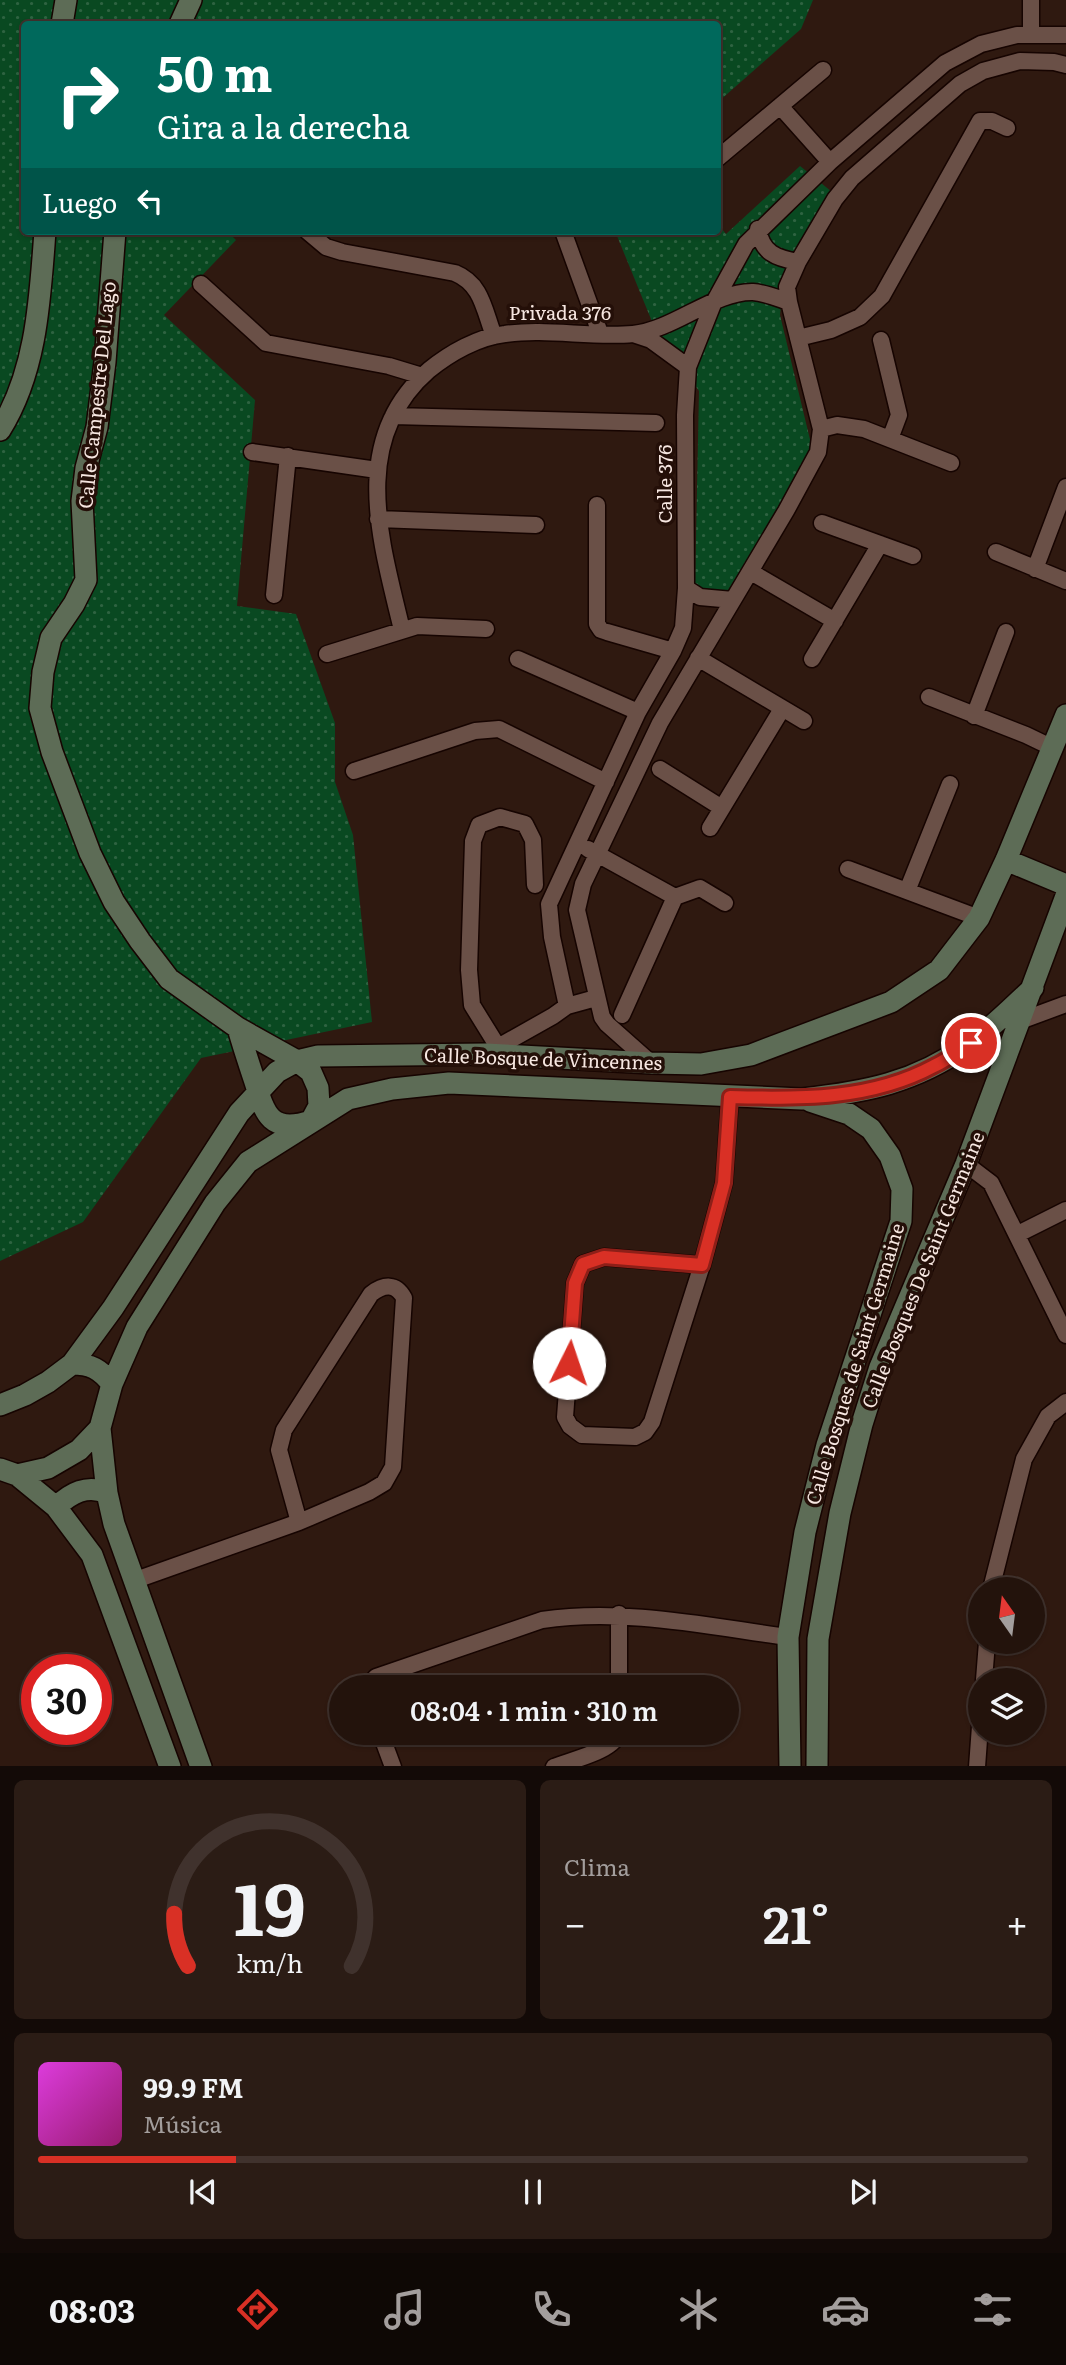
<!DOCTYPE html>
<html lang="es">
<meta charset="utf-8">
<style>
body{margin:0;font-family:Literata,serif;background:#2b1c15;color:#f1f3f6;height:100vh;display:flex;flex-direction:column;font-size:26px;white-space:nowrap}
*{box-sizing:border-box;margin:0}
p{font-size:23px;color:#a39e9d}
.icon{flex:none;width:38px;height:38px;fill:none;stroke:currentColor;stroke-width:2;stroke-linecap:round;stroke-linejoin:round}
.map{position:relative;height:1766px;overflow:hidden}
.side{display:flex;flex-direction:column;gap:14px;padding:14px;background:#130a07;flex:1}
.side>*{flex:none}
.top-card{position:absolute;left:21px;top:21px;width:700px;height:214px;border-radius:7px;box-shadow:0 2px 5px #0004,0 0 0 2px #40322d;background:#00695c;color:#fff;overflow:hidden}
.needle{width:46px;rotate:346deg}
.tools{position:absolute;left:968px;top:1577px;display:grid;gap:14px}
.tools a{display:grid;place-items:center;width:77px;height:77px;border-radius:50%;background:#23130c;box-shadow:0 2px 5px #0004,0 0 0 2px #40322d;font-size:35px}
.speed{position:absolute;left:21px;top:1654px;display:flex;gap:14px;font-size:35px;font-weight:700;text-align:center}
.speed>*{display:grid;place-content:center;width:91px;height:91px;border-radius:50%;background:#23130c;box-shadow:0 2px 5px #0004,0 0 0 2px #40322d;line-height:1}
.speed .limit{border:10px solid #d22;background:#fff;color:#111}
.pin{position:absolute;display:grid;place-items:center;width:60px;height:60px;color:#fff;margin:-30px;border:4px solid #fff;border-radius:50%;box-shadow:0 2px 7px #0007}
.me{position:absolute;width:77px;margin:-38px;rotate:4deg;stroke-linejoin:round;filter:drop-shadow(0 0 5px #0008)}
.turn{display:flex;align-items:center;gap:24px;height:147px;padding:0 21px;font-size:32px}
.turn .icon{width:91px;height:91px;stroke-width:2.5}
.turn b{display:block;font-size:49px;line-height:60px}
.then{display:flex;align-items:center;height:66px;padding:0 21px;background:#0003;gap:14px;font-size:26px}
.big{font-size:52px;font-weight:600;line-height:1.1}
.side .widget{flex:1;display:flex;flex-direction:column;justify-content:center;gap:10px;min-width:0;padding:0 24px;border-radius:10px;background:#2b1c15}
.side .dial{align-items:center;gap:0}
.dial svg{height:182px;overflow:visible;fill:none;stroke:#40322d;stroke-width:7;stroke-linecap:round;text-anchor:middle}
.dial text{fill:#f1f3f6;stroke:none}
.song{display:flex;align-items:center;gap:21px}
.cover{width:84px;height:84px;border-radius:10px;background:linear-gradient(135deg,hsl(300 70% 55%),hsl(320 70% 35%))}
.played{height:7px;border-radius:4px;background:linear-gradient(90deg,#d93025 20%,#40322d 20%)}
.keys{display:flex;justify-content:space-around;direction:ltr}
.heat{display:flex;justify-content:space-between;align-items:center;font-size:38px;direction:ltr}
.side .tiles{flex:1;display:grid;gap:14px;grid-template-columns:1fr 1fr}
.widget:last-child{grid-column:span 2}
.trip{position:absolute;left:329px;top:1675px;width:410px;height:70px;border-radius:35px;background:#23130c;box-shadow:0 2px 5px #0004,0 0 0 2px #40322d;font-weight:600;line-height:70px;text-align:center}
.menu{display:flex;height:112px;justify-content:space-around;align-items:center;background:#0e0805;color:#a39e9d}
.menu .icon{width:49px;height:49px}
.menu .current{color:#d93025}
.menu b{font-size:32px;color:#f1f3f6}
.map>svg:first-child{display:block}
.grass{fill:url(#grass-dots)}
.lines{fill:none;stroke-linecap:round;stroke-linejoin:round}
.street-casing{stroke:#160401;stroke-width:19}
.secondary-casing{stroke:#160401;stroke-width:24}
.street{stroke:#6a5047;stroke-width:16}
.secondary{stroke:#5d6c56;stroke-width:21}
.route-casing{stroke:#8d1f18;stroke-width:18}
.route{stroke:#d93025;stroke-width:12}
.labels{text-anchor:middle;stroke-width:7;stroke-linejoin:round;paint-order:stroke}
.street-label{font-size:19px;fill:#f7e7e1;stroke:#240f08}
</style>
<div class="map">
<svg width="1066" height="1767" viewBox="0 0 1066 1767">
<defs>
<pattern id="grass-dots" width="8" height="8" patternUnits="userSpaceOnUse" patternTransform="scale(1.75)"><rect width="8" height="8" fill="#094921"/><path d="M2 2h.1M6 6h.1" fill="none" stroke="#2e6341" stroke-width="1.8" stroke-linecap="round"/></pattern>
</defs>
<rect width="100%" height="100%" fill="#2f1910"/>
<path class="grass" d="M 0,0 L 813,0 L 801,29 L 718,102 L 718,24 L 24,24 L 24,231 L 227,231 L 236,240 L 164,315 L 255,400 L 237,606 L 296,614 L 335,723 L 335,782 L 353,835 L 372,1022 L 201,1058 L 83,1222 L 0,1261 Z
M 800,166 L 837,196 L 784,279 L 780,315 L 813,452 L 722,600 L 695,589 L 699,391 L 653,324 L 615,231 L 718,231 L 718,224 L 726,234 Z"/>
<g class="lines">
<defs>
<path id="street" d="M 1031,0 L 1031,34
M 780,106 L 830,162
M 718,158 L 823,70
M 758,229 C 762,253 776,258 798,262
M 307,231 L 326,247 L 342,252 L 455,273 C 482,284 484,310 494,336
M 563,231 L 600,333
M 201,284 L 266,343 L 389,366 L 422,376
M 633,334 L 651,340 L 688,367
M 798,338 L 831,330 L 860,317 L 882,296 L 980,121 L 992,121 L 1007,128
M 881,340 L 899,415 L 890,439
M 393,416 L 656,423
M 821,429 L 837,425 L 864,429 L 951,463
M 252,452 L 377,470
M 597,505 L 597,624 L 601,630 L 607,632 L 673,651
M 378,519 L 536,525
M 822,523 L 913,556
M 996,552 L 1066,581
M 1035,569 L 1066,487
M 751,572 L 835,621
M 686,588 L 700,597 L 733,600
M 274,595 L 288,456
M 402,630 C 381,541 348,440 429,370 C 450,353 478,337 505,334 C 547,328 591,338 633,334 C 674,330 714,291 753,292 C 766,293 777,298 789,302
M 327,654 L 417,626 L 486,629
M 698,658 L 804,721
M 518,659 L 638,712
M 812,659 L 880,544
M 929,697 L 1026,735 L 1053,748
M 974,716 L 1006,632
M 660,769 L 722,808
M 354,771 L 475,731 L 499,729 L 606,782
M 710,828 L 782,709
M 588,849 L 675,897
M 848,869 L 979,918
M 907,891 L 950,784
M 567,1006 L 552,937 L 549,904 L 638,712 L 673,651 L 683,628 L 686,588 L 685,415 L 688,367 L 713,304 L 746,244 L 830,162 L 945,63 L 981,44 L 1017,35 L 1066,35
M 622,1015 L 675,897 L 700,888 L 725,903
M 1020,1021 L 1066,1004
M 498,1047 L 472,1005 L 469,970 L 473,841 L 479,825 L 500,817 L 525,824 L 533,840 L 535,885
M 491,1051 L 553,1016 L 567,1006 L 596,998
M 651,1063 L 607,1024 L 602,1017 L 577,910 L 583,884 L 660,723 L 786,511 L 818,452 L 821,429 L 789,302 L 787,287 L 798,262 L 835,199 L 852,178 L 960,84 L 983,71 L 1020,61 L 1054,62 L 1066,65
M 966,1164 L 991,1183 L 1066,1335
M 1018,1234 L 1066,1210
M 702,1265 L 604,1257 L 583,1264 L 575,1283 L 565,1417 L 570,1426 L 582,1435 L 635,1437 L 645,1432 L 652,1422 L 702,1265 L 724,1183 L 730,1097
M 133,1581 L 299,1522 L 369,1492 L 384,1483 L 393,1467 L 404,1298 C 396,1283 384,1284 371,1294 L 284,1430 L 279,1450 L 299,1522
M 991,1589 L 1024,1459 L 1048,1416 L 1066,1402
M 619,1614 L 619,1687
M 984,1680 L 987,1642
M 367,1687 L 376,1677 L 542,1620 C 624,1608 706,1626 788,1637
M 380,1732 L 393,1767
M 554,1767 C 571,1760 615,1751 619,1732
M 977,1767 L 980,1726"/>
<path id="secondary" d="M 62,24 L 66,0
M 180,24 L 191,0
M 115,231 L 105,362 L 97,427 L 86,468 L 82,501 L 86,580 L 74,604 L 51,638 L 43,672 L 40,708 L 52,752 L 90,853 L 114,902 L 140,941 L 169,979 L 238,1028 L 297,1061 L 311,1072 L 318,1088 L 319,1106 L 311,1121 C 271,1134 265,1115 255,1082 C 249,1064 243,1046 238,1028
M 0,430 C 37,371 40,298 45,231
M 1006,860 L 1066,885
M 72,1364 C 91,1364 100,1369 112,1384
M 0,1405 L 25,1395 L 48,1382 L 72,1364 L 113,1308 L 239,1113 L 277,1072 L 297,1061 L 318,1056 L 486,1054 L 651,1063 L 701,1064 L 751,1055 L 891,1002 L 939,970 L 979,918 L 1006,860 L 1066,715
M 100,1428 L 107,1493 L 114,1524 L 201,1767
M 0,1469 L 17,1475 L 48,1468 L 79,1450 L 100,1428 L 112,1384 L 137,1327 L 215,1203 L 248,1162 L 348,1099 L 392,1089 L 449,1083 L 802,1099 C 866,1092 914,1083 968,1045 C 991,1029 1012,1007 1033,988
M 17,1475 L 56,1507 L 92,1555 L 170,1767
M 56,1507 C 71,1493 87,1484 107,1493
M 790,1767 L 788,1637 L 805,1532 L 827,1445 L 901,1221 L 902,1189 L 890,1156 L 871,1129 L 849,1114 L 810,1101
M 817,1767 L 818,1639 L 840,1513 L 862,1424 L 880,1367 L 966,1164 L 1066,896"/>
</defs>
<use href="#street" class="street-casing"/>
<use href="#secondary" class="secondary-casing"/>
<use href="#street" class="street"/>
<use href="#secondary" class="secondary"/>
</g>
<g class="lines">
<defs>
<path id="route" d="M 569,1363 L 575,1283 L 583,1264 L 604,1257 L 702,1265 L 724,1183 L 730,1097 C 800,1099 871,1100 934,1066 C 947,1060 959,1051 971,1043"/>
</defs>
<use href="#route" class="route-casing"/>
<use href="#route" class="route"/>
</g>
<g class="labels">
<g class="street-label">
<text x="560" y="320">Privada 376</text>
<text transform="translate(97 395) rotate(-84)" y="7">Calle Campestre Del Lago</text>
<text transform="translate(665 484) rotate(-90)" y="7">Calle 376</text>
<text transform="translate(543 1059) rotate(2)" y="7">Calle Bosque de Vincennes</text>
<text transform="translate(923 1270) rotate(-68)" y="7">Calle Bosques De Saint Germaine</text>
<text transform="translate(855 1364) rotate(-73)" y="7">Calle Bosques de Saint Germaine</text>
</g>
</g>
</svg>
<div class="tools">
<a><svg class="needle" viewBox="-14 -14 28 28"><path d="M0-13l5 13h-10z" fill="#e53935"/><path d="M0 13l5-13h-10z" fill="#a39e9d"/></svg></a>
<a><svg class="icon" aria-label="layers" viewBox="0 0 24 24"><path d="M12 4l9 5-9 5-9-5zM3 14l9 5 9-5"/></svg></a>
</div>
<div class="speed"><div class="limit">30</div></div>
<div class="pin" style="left:971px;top:1043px;background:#d93025"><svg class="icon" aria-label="arrive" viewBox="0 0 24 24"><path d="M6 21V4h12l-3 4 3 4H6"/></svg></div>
<svg class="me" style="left:569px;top:1363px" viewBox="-20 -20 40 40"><circle r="19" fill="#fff"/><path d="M0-13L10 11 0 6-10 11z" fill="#d93025"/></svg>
<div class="trip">08:04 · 1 min · 310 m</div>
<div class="top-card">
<div class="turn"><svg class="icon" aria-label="right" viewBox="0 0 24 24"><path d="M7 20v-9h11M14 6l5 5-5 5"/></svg><div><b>50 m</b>Gira a la derecha</div></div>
<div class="then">Luego<svg class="icon" aria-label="left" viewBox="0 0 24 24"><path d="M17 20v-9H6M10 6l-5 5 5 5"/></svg></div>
</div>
</div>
<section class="side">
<div class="tiles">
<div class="widget dial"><svg viewBox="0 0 100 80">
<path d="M14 69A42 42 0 1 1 86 69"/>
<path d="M14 69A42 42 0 0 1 8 46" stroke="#d93025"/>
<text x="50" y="56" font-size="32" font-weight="700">19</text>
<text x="50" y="72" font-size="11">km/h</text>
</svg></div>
<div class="widget"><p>Clima</p>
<div class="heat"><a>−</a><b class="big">21°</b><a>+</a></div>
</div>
<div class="widget">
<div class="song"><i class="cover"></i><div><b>99.9 FM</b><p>Música</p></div></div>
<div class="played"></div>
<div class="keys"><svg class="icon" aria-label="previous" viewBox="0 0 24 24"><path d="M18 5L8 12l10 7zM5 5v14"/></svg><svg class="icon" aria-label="pause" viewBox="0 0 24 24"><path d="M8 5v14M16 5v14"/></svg><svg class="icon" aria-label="next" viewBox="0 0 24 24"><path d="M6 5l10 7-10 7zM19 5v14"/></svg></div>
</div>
</div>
</section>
<nav class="menu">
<b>08:03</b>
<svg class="icon current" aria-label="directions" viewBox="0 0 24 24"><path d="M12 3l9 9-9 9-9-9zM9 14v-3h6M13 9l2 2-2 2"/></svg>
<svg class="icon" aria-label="music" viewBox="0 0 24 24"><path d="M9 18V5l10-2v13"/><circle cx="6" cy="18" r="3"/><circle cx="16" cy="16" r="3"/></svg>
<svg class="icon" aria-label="phone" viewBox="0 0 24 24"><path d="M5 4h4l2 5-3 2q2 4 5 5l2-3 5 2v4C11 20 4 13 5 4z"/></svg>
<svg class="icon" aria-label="climate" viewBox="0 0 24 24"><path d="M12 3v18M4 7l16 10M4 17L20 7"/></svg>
<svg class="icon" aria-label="car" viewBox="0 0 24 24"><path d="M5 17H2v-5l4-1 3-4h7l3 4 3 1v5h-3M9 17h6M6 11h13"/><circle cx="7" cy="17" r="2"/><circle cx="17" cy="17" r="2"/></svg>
<svg class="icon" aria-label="filters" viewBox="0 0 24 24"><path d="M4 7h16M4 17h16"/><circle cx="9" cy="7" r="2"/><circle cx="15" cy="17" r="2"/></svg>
</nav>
